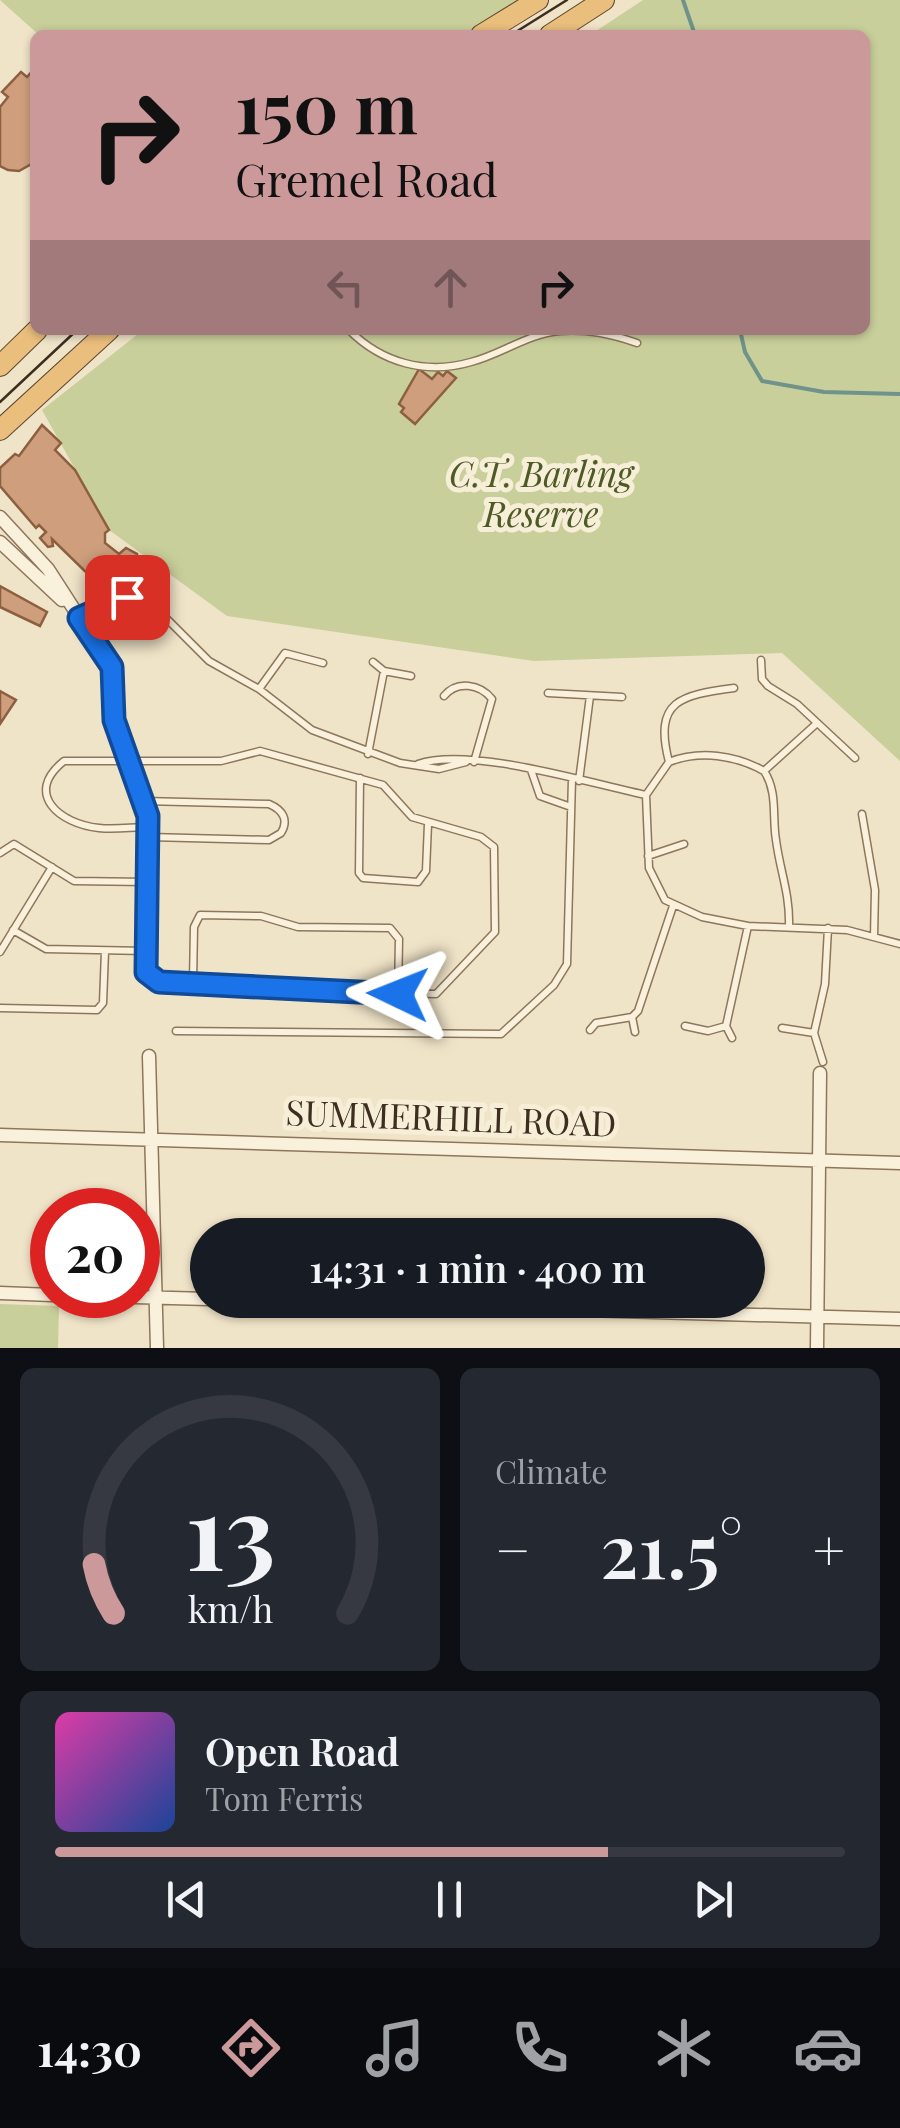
<!DOCTYPE html>
<meta charset="utf-8">
<style>
body{margin:0;font-family:"Playfair Display",serif;background:#242831;color:#f1f3f6;height:100vh;display:flex;flex-direction:column;font-size:38px;white-space:nowrap}
*{box-sizing:border-box;margin:0}
p{font-size:32px;color:#9ea1a6}
.icon{flex:none;width:55px;height:55px;fill:none;stroke:currentColor;stroke-width:2;stroke-linecap:round;stroke-linejoin:round}
.map{position:relative;height:1348px;overflow:hidden}
.details{display:flex;flex-direction:column;gap:20px;padding:20px;background:#0d0f14;flex:1}
.details>*{flex:none}
.top-card{position:absolute;left:30px;top:30px;width:840px;height:305px;border-radius:15px;box-shadow:0 2px 8px #0004;background:#cc999b;color:#111;overflow:hidden}
.speed{position:absolute;left:30px;top:1188px;display:flex;gap:20px;font-size:50px;font-weight:700;text-align:center}
.speed>*{display:grid;place-content:center;width:130px;height:130px;border-radius:50%;background:#171b24;box-shadow:0 2px 8px #0004;line-height:1}
.speed .limit{border:15px solid #d22;background:#fff;color:#111}
.pin{position:absolute;display:grid;place-items:center;width:85px;height:85px;color:#fff;margin:-42px;border-radius:20px;box-shadow:0 5px 15px #0006}
.me{position:absolute;width:110px;margin:-55px;rotate:272deg;stroke-linejoin:round;filter:drop-shadow(0 0 8px #0008)}
.turn{display:flex;align-items:center;gap:35px;height:210px;padding:0 40px;font-size:45px}
.turn .icon{width:130px;height:130px;stroke-width:2.5}
.turn b{display:block;font-size:70px;line-height:85px}
.lanes{display:flex;align-items:center;height:95px;padding:0 40px;background:#0003;justify-content:center;gap:50px;direction:ltr}
.lanes .off{opacity:.35}
.big{font-size:75px;font-weight:600;line-height:1.1}
.details .widget{flex:1;display:flex;flex-direction:column;justify-content:center;gap:15px;min-width:0;padding:0 35px;border-radius:15px;background:#242831}
.details .dial{align-items:center;gap:0}
.dial svg{height:260px;overflow:visible;fill:none;stroke:#363941;stroke-width:7;stroke-linecap:round;text-anchor:middle}
.dial text{fill:#f1f3f6;stroke:none}
.song{display:flex;align-items:center;gap:30px}
.cover{width:120px;height:120px;border-radius:15px;background:linear-gradient(135deg,hsl(320 70% 55%),hsl(220 70% 35%))}
.played{height:10px;border-radius:5px;background:linear-gradient(90deg,#cc999b 70%,#363941 70%)}
.keys{display:flex;justify-content:space-around;direction:ltr}
.heat{display:flex;justify-content:space-between;align-items:center;font-size:55px;direction:ltr}
.details .tiles{flex:1;display:grid;gap:20px;grid-template-columns:1fr 1fr}
.widget:last-child{grid-column:span 2}
.trip{position:absolute;left:190px;top:1218px;width:575px;height:100px;border-radius:50px;background:#171b24;box-shadow:0 2px 8px #0004;font-weight:600;line-height:100px;text-align:center}
.menu{display:flex;height:160px;justify-content:space-around;align-items:center;background:#090b0e;color:#9ea1a6}
.menu .icon{width:70px;height:70px}
.menu .selected{color:#cc999b}
.menu b{font-size:45px;color:#f1f3f6}
.map>svg:first-child{display:block}
.green{fill:#c9cf9b}
.lines{fill:none;stroke-linecap:round;stroke-linejoin:round}
.stream{stroke:#6f938a;stroke-width:4}
.building{fill:#cf9f7d;stroke:#8d5f41;stroke-width:2.5}
.service-casing{stroke:#8d765c;stroke-width:9}
.minor-casing{stroke:#8d765c;stroke-width:15}
.trunk-casing{stroke:#5b4430;stroke-width:22}
.service{stroke:#faf1dc;stroke-width:6}
.minor{stroke:#faf1dc;stroke-width:12}
.trunk{stroke:#eabe7c;stroke-width:20}
.tram{stroke:#3d2e20;stroke-width:2.5}
.route-casing{stroke:#114b97;stroke-width:25}
.route{stroke:#1a73e8;stroke-width:18}
.labels{text-anchor:middle;stroke-width:10;stroke-linejoin:round;paint-order:stroke}
.park-label{font-size:35px;font-style:italic;fill:#4d5a26;stroke:#f7eed8}
.street-label{font-size:35px;fill:#3d2e20;stroke:#f7eed8}
</style>
<div class="map">
<svg width="900" height="1348" viewBox="0 0 900 1348">
<rect width="100%" height="100%" fill="#f0e4c8"/>
<path class="green" d="M 0,0 L 533,0 L 478,35 L 39,35 Z
M 643,0 L 900,0 L 900,761 L 782,653 L 534,661 L 227,616 L 109,530 L 42,410 L 143,330 L 865,330 L 865,35 L 590,35 Z
M 0,1304 L 59,1306 L 58,1348 L 0,1348 Z"/>
<g class="lines">
<path class="stream" d="M 683,0 L 695,35
M 740,330 L 745,352 L 762,381 L 824,392 L 900,394"/>
</g>
<path class="building" d="M 35,68 L 35,162 L 19,171 L 8,170 L 0,166 L 0,107 L 8,97 L 2,92 L 21,72 L 27,77 Z
M 419,369 L 432,379 L 438,372 L 443,376 L 447,371 L 456,378 L 415,424 L 401,412 L 404,408 L 399,404 Z
M 42,425 L 61,443 L 55,450 L 75,470 L 109,530 L 105,533 L 105,543 L 119,554 L 126,548 L 137,554 L 136,560 L 146,565 L 133,578 L 122,568 L 96,582 L 52,539 L 53,546 L 48,547 L 40,538 L 46,532 L 39,525 L 36,528 L 0,486 L 0,468 L 15,454 L 19,456 Z
M 0,586 L 47,612 L 40,626 L 0,607 Z
M 0,691 L 16,700 L 0,724 Z"/>
<g class="lines">
<defs>
<path id="service" d="M 349,330 C 382,363 426,375 471,362 C 502,354 527,334 560,331 C 588,329 611,334 637,343
M 761,660 L 762,679 L 768,686 L 797,704 L 855,758
M 373,662 L 384,671 L 411,676
M 259,689 L 285,653 L 323,663
M 548,693 L 622,697
M 444,696 C 457,680 480,684 492,699 L 474,762
M 368,754 L 384,671
M 669,762 C 653,700 681,695 734,688
M 418,764 C 469,746 589,783 646,795
M 531,770 L 540,796 L 571,807
M 764,771 L 816,724
M 360,778 L 359,873 L 363,878 L 418,882 L 426,871 L 428,824
M 579,781 L 590,696
M 143,801 L 269,804 C 283,810 289,820 281,833 L 269,840 L 149,837
M 862,814 L 875,890 L 874,937
M 148,827 C 132,827 115,830 99,828 C 60,824 23,794 64,761 L 221,761 L 260,751 L 383,785 L 412,817 L 481,837 L 494,847 L 495,932 L 436,994 L 288,990 L 151,978 L 146,972 L 149,837 L 148,815 L 114,720 L 112,667 L 79,617 L 127,597 L 146,598 L 209,661 L 259,689 L 312,730 L 400,763 L 439,769 L 466,762
M 0,853 L 14,844 L 74,881 L 147,882
M 648,856 L 684,844
M 789,926 C 790,894 780,871 776,840 C 772,817 778,792 764,771 C 735,755 700,750 669,762 L 646,795 L 649,868 L 665,900 L 702,917 L 748,926 L 847,930 L 900,944
M 13,930 L 46,949 L 146,951
M 0,952 L 52,867
M 193,982 L 194,927 L 200,915 L 261,916 L 298,927 L 390,928 L 399,939 L 398,994
M 0,1008 L 97,1010 L 103,1003 L 105,951
M 632,1017 L 635,1032
M 685,1026 L 708,1031 L 726,1026 L 732,1038
M 726,1026 L 748,926
M 782,1028 L 814,1033 L 823,1062
M 590,1030 L 596,1023 L 632,1017 L 638,1011 L 673,906
M 176,1031 L 501,1034 L 554,985 L 567,964 L 572,779
M 814,1033 L 825,984 L 828,928"/>
<path id="minor" d="M 0,517 L 48,569 L 79,617
M 0,542 L 62,600
M 149,1056 L 157,1348
M 0,1135 L 900,1163
M 0,1293 L 52,1295
M 63,1295 L 208,1299
M 232,1300 L 900,1319
M 817,1348 L 820,1073"/>
<path id="trunk" d="M 481,35 L 538,0
M 550,35 L 604,0
M 0,366 L 37,330
M 0,430 L 109,330"/>
</defs>
<use href="#service" class="service-casing"/>
<use href="#minor" class="minor-casing"/>
<use href="#trunk" class="trunk-casing"/>
<use href="#service" class="service"/>
<use href="#minor" class="minor"/>
<use href="#trunk" class="trunk"/>
<path class="tram" d="M 511,35 L 567,0
M 0,402 L 77,330"/>
</g>
<g class="lines">
<defs>
<path id="route" d="M 127,597 L 79,618 L 112,667 L 114,720 L 148,816 L 146,972 L 159,982 L 398,994"/>
</defs>
<use href="#route" class="route-casing"/>
<use href="#route" class="route"/>
</g>
<g class="labels">
<g class="park-label">
<text x="541" y="487">C.T. Barling<tspan x="541" dy="40">Reserve</tspan></text>
</g>
<g class="street-label">
<text transform="translate(451 1119) rotate(2)" y="12">SUMMERHILL ROAD</text>
</g>
</g>
</svg>
<div class="speed"><div class="limit">20</div></div>
<div class="pin" style="left:127px;top:597px;background:#d93025"><svg class="icon" aria-label="arrive" viewBox="0 0 24 24"><path d="M6 21V4h12l-3 4 3 4H6"/></svg></div>
<svg class="me" style="left:398px;top:994px" viewBox="-20 -20 40 40"><path d="M0-17L14 15 0 8-14 15z" fill="#1a73e8" stroke="#fff" stroke-width="4"/></svg>
<div class="trip">14:31 · 1 min · 400 m</div>
<div class="top-card">
<div class="turn"><svg class="icon" aria-label="right" viewBox="0 0 24 24"><path d="M7 20v-9h11M14 6l5 5-5 5"/></svg><div><b>150 m</b>Gremel Road</div></div>
<div class="lanes"><svg class="icon off" aria-label="left" viewBox="0 0 24 24"><path d="M17 20v-9H6M10 6l-5 5 5 5"/></svg><svg class="icon off" aria-label="ahead" viewBox="0 0 24 24"><path d="M12 20V5M6 11l6-6 6 6"/></svg><svg class="icon" aria-label="right" viewBox="0 0 24 24"><path d="M7 20v-9h11M14 6l5 5-5 5"/></svg></div>
</div>
</div>
<section class="details">
<div class="tiles">
<div class="widget dial"><svg viewBox="0 0 100 80">
<path d="M14 69A42 42 0 1 1 86 69"/>
<path d="M14 69A42 42 0 0 1 8 54" stroke="#cc999b"/>
<text x="50" y="56" font-size="32" font-weight="700">13</text>
<text x="50" y="72" font-size="11">km/h</text>
</svg></div>
<div class="widget"><p>Climate</p>
<div class="heat"><a>−</a><b class="big">21.5°</b><a>+</a></div>
</div>
<div class="widget">
<div class="song"><i class="cover"></i><div><b>Open Road</b><p>Tom Ferris</p></div></div>
<div class="played"></div>
<div class="keys"><svg class="icon" aria-label="previous" viewBox="0 0 24 24"><path d="M18 5L8 12l10 7zM5 5v14"/></svg><svg class="icon" aria-label="pause" viewBox="0 0 24 24"><path d="M8 5v14M16 5v14"/></svg><svg class="icon" aria-label="next" viewBox="0 0 24 24"><path d="M6 5l10 7-10 7zM19 5v14"/></svg></div>
</div>
</div>
</section>
<nav class="menu">
<b>14:30</b>
<svg class="icon selected" aria-label="directions" viewBox="0 0 24 24"><path d="M12 3l9 9-9 9-9-9zM9 14v-3h6M13 9l2 2-2 2"/></svg>
<svg class="icon" aria-label="music" viewBox="0 0 24 24"><path d="M9 18V5l10-2v13"/><circle cx="6" cy="18" r="3"/><circle cx="16" cy="16" r="3"/></svg>
<svg class="icon" aria-label="phone" viewBox="0 0 24 24"><path d="M5 4h4l2 5-3 2q2 4 5 5l2-3 5 2v4C11 20 4 13 5 4z"/></svg>
<svg class="icon" aria-label="climate" viewBox="0 0 24 24"><path d="M12 3v18M4 7l16 10M4 17L20 7"/></svg>
<svg class="icon" aria-label="car" viewBox="0 0 24 24"><path d="M5 17H2v-5l4-1 3-4h7l3 4 3 1v5h-3M9 17h6M6 11h13"/><circle cx="7" cy="17" r="2"/><circle cx="17" cy="17" r="2"/></svg>
</nav>
